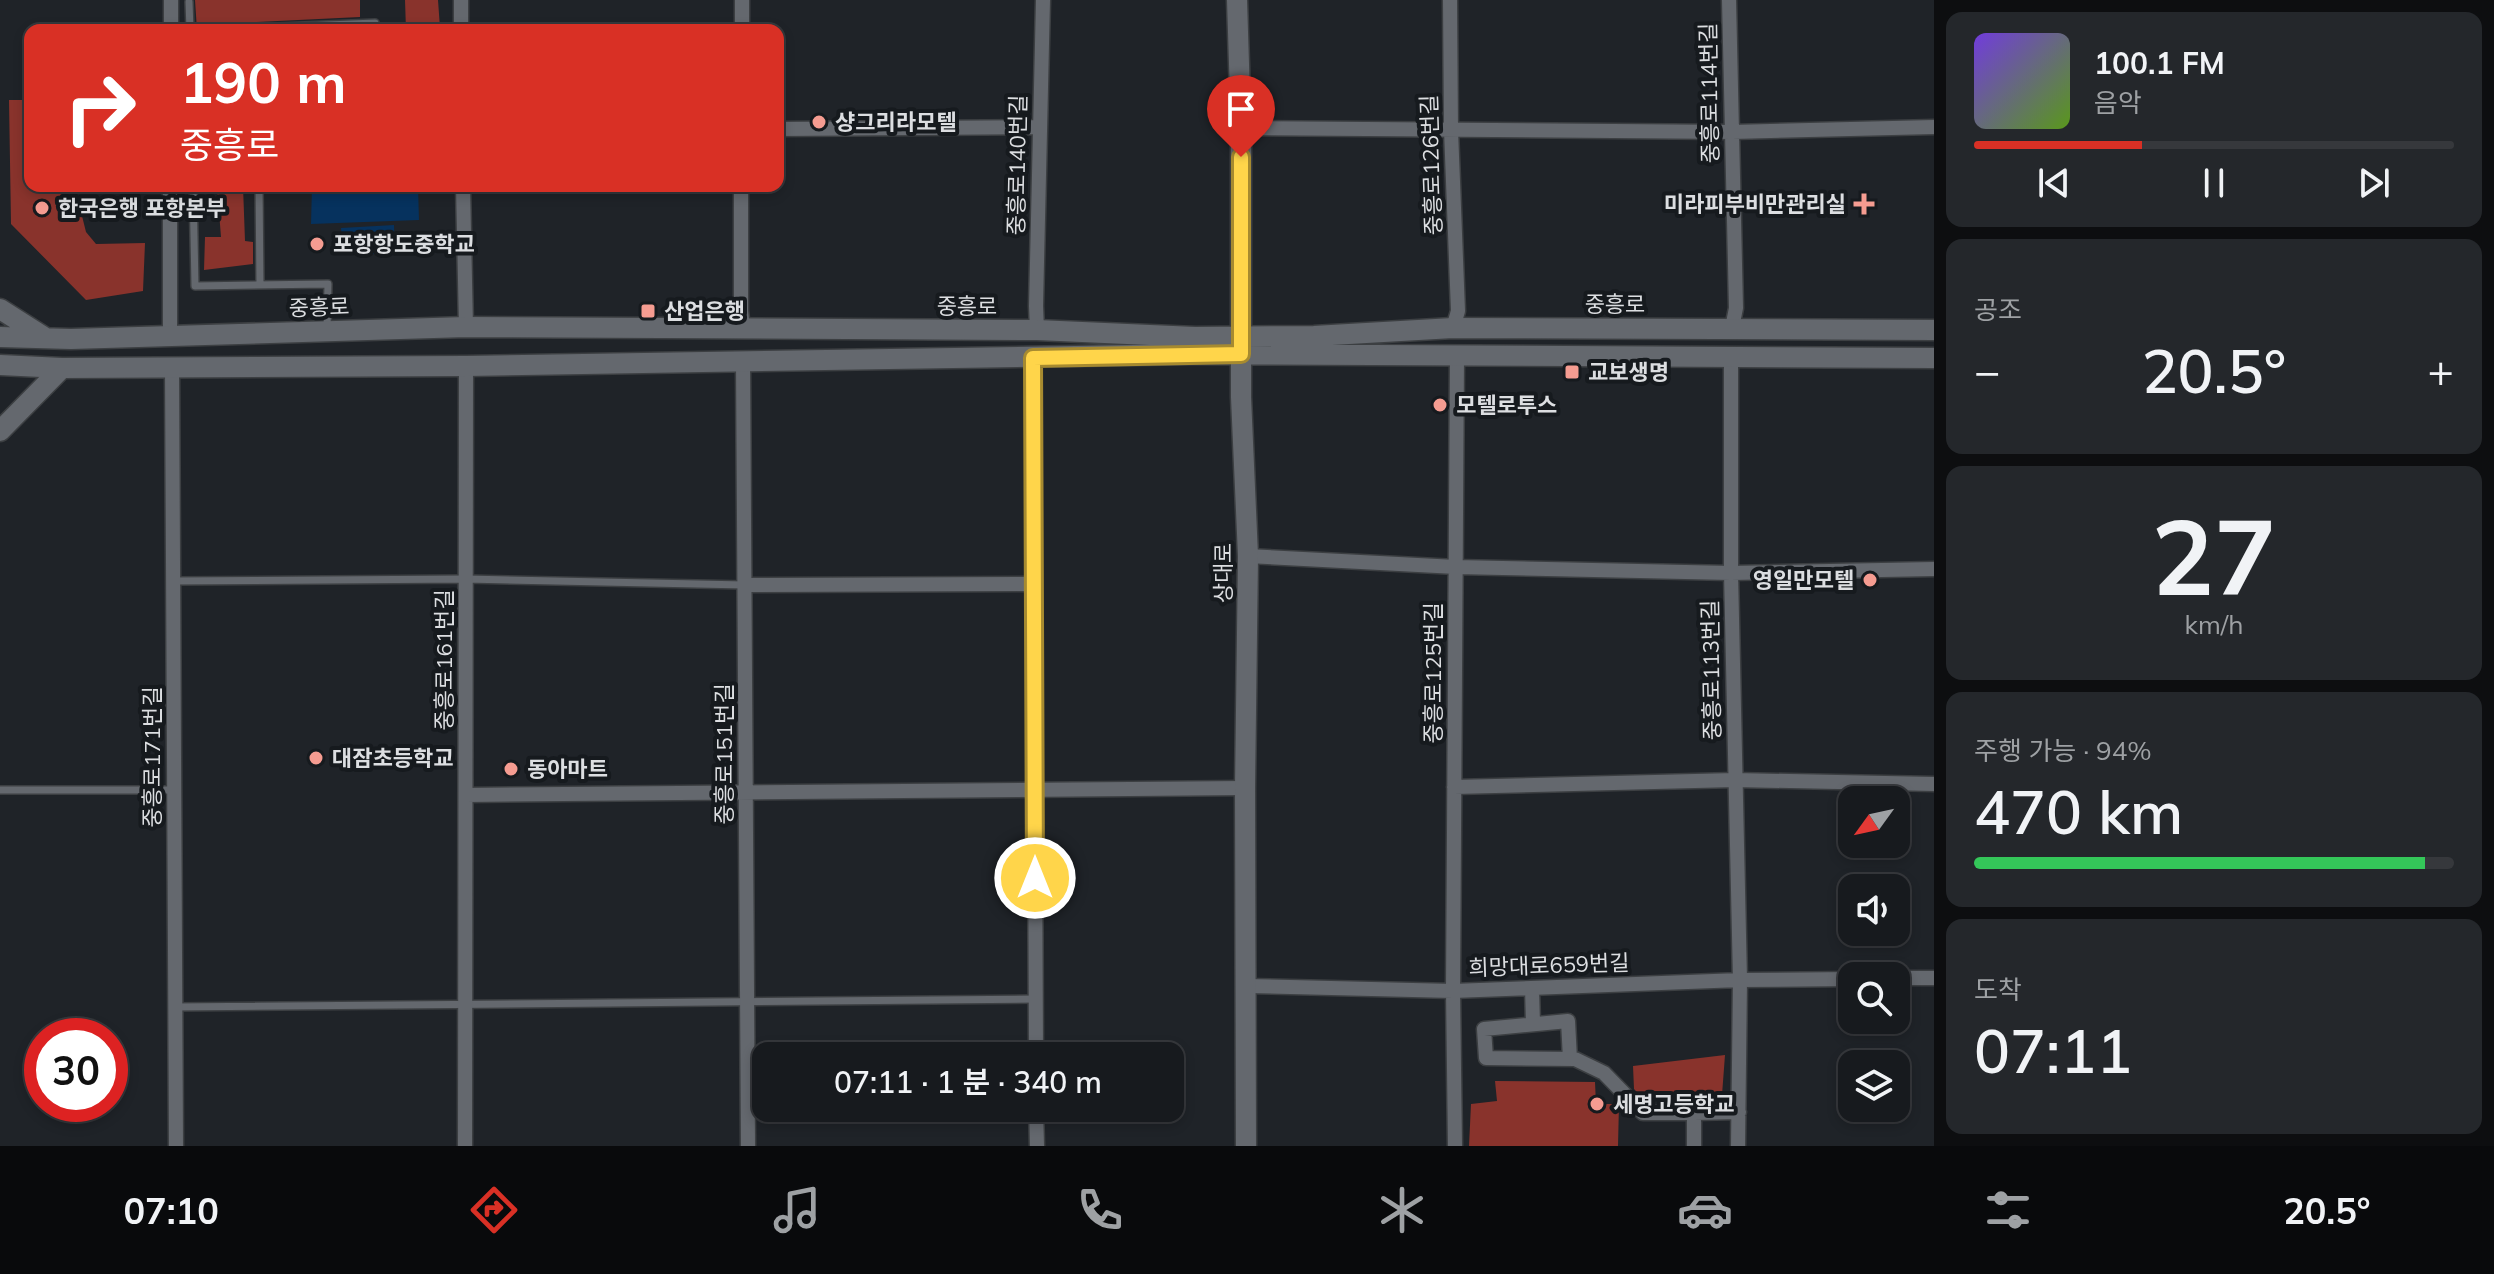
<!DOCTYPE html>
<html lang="ko">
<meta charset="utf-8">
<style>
body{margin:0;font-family:Mulish,"Noto Sans KR",sans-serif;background:#24272b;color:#f1f3f6;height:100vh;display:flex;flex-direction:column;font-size:30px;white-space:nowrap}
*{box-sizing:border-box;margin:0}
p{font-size:26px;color:#9ea1a4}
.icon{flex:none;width:44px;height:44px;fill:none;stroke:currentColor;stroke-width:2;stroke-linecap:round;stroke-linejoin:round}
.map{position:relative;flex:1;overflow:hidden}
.panel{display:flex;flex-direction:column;gap:12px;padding:12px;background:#0d0e10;width:560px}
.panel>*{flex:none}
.hud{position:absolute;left:24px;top:24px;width:760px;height:168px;border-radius:16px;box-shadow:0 4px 12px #0003,0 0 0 2px #36383c;background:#d93025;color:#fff;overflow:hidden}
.needle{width:52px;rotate:237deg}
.tools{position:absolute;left:1838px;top:786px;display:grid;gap:16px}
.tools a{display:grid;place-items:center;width:72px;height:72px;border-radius:16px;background:#171a1e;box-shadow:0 4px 12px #0003,0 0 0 2px #36383c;font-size:40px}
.speed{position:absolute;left:24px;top:1018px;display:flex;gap:16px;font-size:40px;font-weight:700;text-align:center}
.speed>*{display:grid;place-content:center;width:104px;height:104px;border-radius:50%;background:#171a1e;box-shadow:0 4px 12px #0003,0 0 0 2px #36383c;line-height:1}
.speed .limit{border:12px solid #d22;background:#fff;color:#111}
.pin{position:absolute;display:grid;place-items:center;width:68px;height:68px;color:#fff;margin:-82px -34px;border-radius:50% 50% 50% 0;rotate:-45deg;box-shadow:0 0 8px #0007}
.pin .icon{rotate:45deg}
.me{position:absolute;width:88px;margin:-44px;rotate:0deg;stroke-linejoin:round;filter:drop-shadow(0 0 6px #0008)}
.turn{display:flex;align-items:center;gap:28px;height:168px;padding:0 24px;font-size:36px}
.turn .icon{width:104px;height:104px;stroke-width:2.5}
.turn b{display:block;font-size:56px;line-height:68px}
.big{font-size:60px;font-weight:600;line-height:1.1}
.panel .widget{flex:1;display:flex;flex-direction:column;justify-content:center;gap:12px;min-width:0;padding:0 28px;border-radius:16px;background:#24272b}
.panel .dial{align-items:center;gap:0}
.dial b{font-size:104px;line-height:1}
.song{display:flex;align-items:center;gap:24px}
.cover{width:96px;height:96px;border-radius:12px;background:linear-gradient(135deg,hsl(260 70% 55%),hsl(90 70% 35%))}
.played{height:8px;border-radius:4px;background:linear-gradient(90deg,#d93025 35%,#36383c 35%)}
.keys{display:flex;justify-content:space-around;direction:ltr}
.heat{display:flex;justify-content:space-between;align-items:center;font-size:44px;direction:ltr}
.charge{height:12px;border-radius:6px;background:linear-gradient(90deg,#34c759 94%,#36383c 0)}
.trip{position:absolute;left:752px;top:1042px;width:432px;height:80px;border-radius:16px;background:#171a1e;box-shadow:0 4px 12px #0003,0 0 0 2px #36383c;font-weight:600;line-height:80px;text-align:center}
.tab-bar{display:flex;height:128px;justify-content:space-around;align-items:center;background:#090a0c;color:#9ea1a4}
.tab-bar .icon{width:56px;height:56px}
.tab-bar .current{color:#d93025}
.tab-bar b{font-size:36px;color:#f1f3f6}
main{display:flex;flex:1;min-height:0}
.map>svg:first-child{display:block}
.green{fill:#06325e}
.building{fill:#89332c}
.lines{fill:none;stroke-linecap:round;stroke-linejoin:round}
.lane-casing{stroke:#3c3f42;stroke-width:10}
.street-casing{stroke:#3c3f42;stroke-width:17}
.secondary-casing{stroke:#3c3f42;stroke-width:23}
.lane{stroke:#64686e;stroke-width:7}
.street{stroke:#64686e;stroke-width:14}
.secondary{stroke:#64686e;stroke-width:20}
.route-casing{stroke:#a68a30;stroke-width:20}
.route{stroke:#ffd54a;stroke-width:14}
.poi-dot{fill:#f59c91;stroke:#161a1e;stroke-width:3}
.labels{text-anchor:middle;stroke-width:8;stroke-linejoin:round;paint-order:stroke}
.street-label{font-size:22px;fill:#dcdee1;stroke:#161a1e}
.poi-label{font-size:22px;font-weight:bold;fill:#dcdee1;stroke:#161a1e;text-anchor:start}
</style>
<main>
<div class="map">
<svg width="1934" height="1146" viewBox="0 0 1934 1146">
<rect width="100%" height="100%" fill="#1f2328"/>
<path class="green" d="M 312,186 L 418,186 L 419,220 L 311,224 Z
M 394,225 L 395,254 L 343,254 L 341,228 Z"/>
<path class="building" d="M 195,0 L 360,0 L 360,17 L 257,22 L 245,24 L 245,30 L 197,30 Z
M 405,0 L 438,0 L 440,28 L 406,30 Z
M 9,100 L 30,100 L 30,186 L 64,186 L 63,200 L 82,216 L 86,232 L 96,244 L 145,243 L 143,291 L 86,300 L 11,224 Z
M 217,186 L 243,186 L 245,241 L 253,242 L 253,264 L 204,270 L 205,237 L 221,237 Z
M 1725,1055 L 1722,1095 L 1646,1101 L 1634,1089 L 1633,1066 Z
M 1495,1081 L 1595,1082 L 1596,1104 L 1619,1104 L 1618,1146 L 1469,1146 L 1471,1104 L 1497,1101 Z"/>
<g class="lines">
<defs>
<path id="lane" d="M 189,2 L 190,30
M 257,30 L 257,28 L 375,23
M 193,186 L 195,286 L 328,284 L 327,329
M 259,186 L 260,285
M 173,581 L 466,579 L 745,585
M 0,790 L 174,790
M 175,1007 L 1036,999"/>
<path id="street" d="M 461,0 L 461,30
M 1450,0 L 1451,130 L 1458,311 L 1453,328
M 1729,0 L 1736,308 L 1732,328
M 171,30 L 171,0
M 742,30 L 742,0
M 1241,128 L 1732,132 L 1934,127
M 778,129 L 1040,127
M 170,186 L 170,335
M 463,186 L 466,327
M 741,186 L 741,311 L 743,328
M 1037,330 L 1036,306 L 1043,0
M 1033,358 L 1036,1056
M 1731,359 L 1731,573 L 1740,980 L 1738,1146
M 743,362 L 748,1146
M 172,367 L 176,1146
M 1248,556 L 1456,567 L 1731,573 L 1934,569
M 745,585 L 1034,584
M 1454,787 L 1735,780 L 1934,784
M 466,795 L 1245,788
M 1896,978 L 1934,978
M 1247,986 L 1453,991 L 1740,980 L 1852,979
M 1532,988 L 1533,1024
M 1570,1059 L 1568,1021 L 1484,1029 L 1486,1058 L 1575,1059 L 1604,1073 L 1643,1113 L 1694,1113 L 1694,1146
M 1036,1108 L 1037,1146
M 1694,1113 L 1739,1112
M 465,1146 L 466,366
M 1455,1146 L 1453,991 L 1457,356"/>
<path id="secondary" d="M 1237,0 L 1241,128 L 1241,397 L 1248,556 L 1245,788 L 1246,1146
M 0,309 L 44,337
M 0,337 L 71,339 L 466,327 L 1037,330 L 1195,337 L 1314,336 L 1453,328 L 1934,330
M 0,365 L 62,368 L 466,366 L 1193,354 L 1934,358
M 0,431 L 62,368"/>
</defs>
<use href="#lane" class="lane-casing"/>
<use href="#street" class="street-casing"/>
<use href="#secondary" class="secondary-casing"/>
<use href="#lane" class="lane"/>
<use href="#street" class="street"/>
<use href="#secondary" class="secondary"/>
</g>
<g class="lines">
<defs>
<path id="route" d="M 1035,878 L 1033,358 L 1241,354 L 1241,157"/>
</defs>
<use href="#route" class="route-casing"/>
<use href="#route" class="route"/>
</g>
<g class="poi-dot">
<circle cx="819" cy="122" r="8"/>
<path d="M1860 192h8v8h8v8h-8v8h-8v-8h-8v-8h8z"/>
<circle cx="42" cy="208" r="8"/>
<circle cx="317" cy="244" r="8"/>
<rect x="640" y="303" width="16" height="16" rx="4"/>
<rect x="1564" y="364" width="16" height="16" rx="4"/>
<circle cx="1440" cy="405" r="8"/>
<circle cx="1870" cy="580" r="8"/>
<circle cx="316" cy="758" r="8"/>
<circle cx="511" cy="769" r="8"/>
<circle cx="1597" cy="1104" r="8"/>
</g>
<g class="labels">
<g class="street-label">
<text transform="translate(1709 93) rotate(-91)" y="8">중흥로114번길</text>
<text transform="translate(1017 165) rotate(-89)" y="8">중흥로140번길</text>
<text transform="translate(1431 165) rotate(-92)" y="8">중흥로126번길</text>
<text x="1615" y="312">중흥로</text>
<text x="967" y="314">중흥로</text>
<text transform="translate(319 307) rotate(-2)" y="8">중흥로</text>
<text transform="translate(1223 573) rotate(-90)" y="8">상대로</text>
<text transform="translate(444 660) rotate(-90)" y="8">중흥로161번길</text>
<text transform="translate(1711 670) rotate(-91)" y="8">중흥로113번길</text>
<text transform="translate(1433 673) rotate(-90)" y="8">중흥로125번길</text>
<text transform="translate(724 754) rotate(-90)" y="8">중흥로151번길</text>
<text transform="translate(152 757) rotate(-90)" y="8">중흥로171번길</text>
<text transform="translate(1549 965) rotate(-2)" y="8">희망대로659번길</text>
</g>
<g class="poi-label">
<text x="835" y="130">샹그리라모텔</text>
<text x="1846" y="212" text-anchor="end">미라피부비만관리실</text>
<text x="58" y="216">한국은행 포항본부</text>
<text x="333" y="252">포항항도중학교</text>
<text x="664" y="319">산업은행</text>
<text x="1588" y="380">교보생명</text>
<text x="1456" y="413">모텔로투스</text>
<text x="1854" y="588" text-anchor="end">영일만모텔</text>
<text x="332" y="766">대잠초등학교</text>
<text x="527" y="777">동아마트</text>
<text x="1613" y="1112">세명고등학교</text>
</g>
</g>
</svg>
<div class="tools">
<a><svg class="needle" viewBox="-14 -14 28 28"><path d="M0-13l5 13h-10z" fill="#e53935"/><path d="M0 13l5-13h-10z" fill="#9ea1a4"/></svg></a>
<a><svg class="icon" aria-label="sound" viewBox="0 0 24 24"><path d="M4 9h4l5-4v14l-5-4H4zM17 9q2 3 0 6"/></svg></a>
<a><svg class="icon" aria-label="search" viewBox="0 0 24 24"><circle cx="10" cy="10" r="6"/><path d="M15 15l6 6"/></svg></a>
<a><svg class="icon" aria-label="layers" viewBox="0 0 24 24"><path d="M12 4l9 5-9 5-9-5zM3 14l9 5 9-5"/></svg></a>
</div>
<div class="speed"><div class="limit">30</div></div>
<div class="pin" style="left:1241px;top:157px;background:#d93025"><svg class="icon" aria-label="arrive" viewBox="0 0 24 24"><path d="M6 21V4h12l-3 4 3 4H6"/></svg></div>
<svg class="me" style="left:1035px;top:878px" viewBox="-20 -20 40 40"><circle r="17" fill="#ffd54a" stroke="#fff" stroke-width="3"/><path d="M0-11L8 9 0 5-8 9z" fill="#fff"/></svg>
<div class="trip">07:11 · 1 분 · 340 m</div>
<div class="hud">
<div class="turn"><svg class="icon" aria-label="right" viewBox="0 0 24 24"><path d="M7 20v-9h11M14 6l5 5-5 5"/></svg><div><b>190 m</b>중흥로</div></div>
</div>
</div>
<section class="panel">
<div class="widget">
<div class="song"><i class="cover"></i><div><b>100.1 FM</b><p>음악</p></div></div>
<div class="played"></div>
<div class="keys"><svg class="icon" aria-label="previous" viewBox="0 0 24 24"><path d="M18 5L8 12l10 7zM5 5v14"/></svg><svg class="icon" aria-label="pause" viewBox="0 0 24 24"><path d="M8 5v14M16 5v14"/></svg><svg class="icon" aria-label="next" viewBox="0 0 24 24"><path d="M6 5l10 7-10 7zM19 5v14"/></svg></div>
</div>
<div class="widget"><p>공조</p>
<div class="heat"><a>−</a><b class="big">20.5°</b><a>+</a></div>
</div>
<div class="widget dial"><b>27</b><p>km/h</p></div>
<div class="widget"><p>주행 가능 · 94%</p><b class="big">470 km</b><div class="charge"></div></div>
<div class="widget"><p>도착</p><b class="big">07:11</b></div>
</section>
</main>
<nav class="tab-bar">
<b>07:10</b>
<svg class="icon current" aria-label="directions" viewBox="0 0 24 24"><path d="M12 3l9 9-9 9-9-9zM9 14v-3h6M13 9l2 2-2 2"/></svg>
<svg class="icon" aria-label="music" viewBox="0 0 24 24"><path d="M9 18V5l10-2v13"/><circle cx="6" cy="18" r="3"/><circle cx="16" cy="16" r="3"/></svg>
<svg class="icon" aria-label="phone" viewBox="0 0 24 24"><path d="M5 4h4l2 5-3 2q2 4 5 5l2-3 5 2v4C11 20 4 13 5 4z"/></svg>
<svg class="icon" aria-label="climate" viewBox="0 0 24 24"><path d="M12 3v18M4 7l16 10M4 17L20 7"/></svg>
<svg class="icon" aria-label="car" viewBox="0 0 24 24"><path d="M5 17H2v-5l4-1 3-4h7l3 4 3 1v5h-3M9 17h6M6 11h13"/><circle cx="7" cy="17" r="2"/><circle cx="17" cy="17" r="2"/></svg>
<svg class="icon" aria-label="filters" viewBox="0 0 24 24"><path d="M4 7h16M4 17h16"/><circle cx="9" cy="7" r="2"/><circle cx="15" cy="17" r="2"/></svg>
<b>20.5°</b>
</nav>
